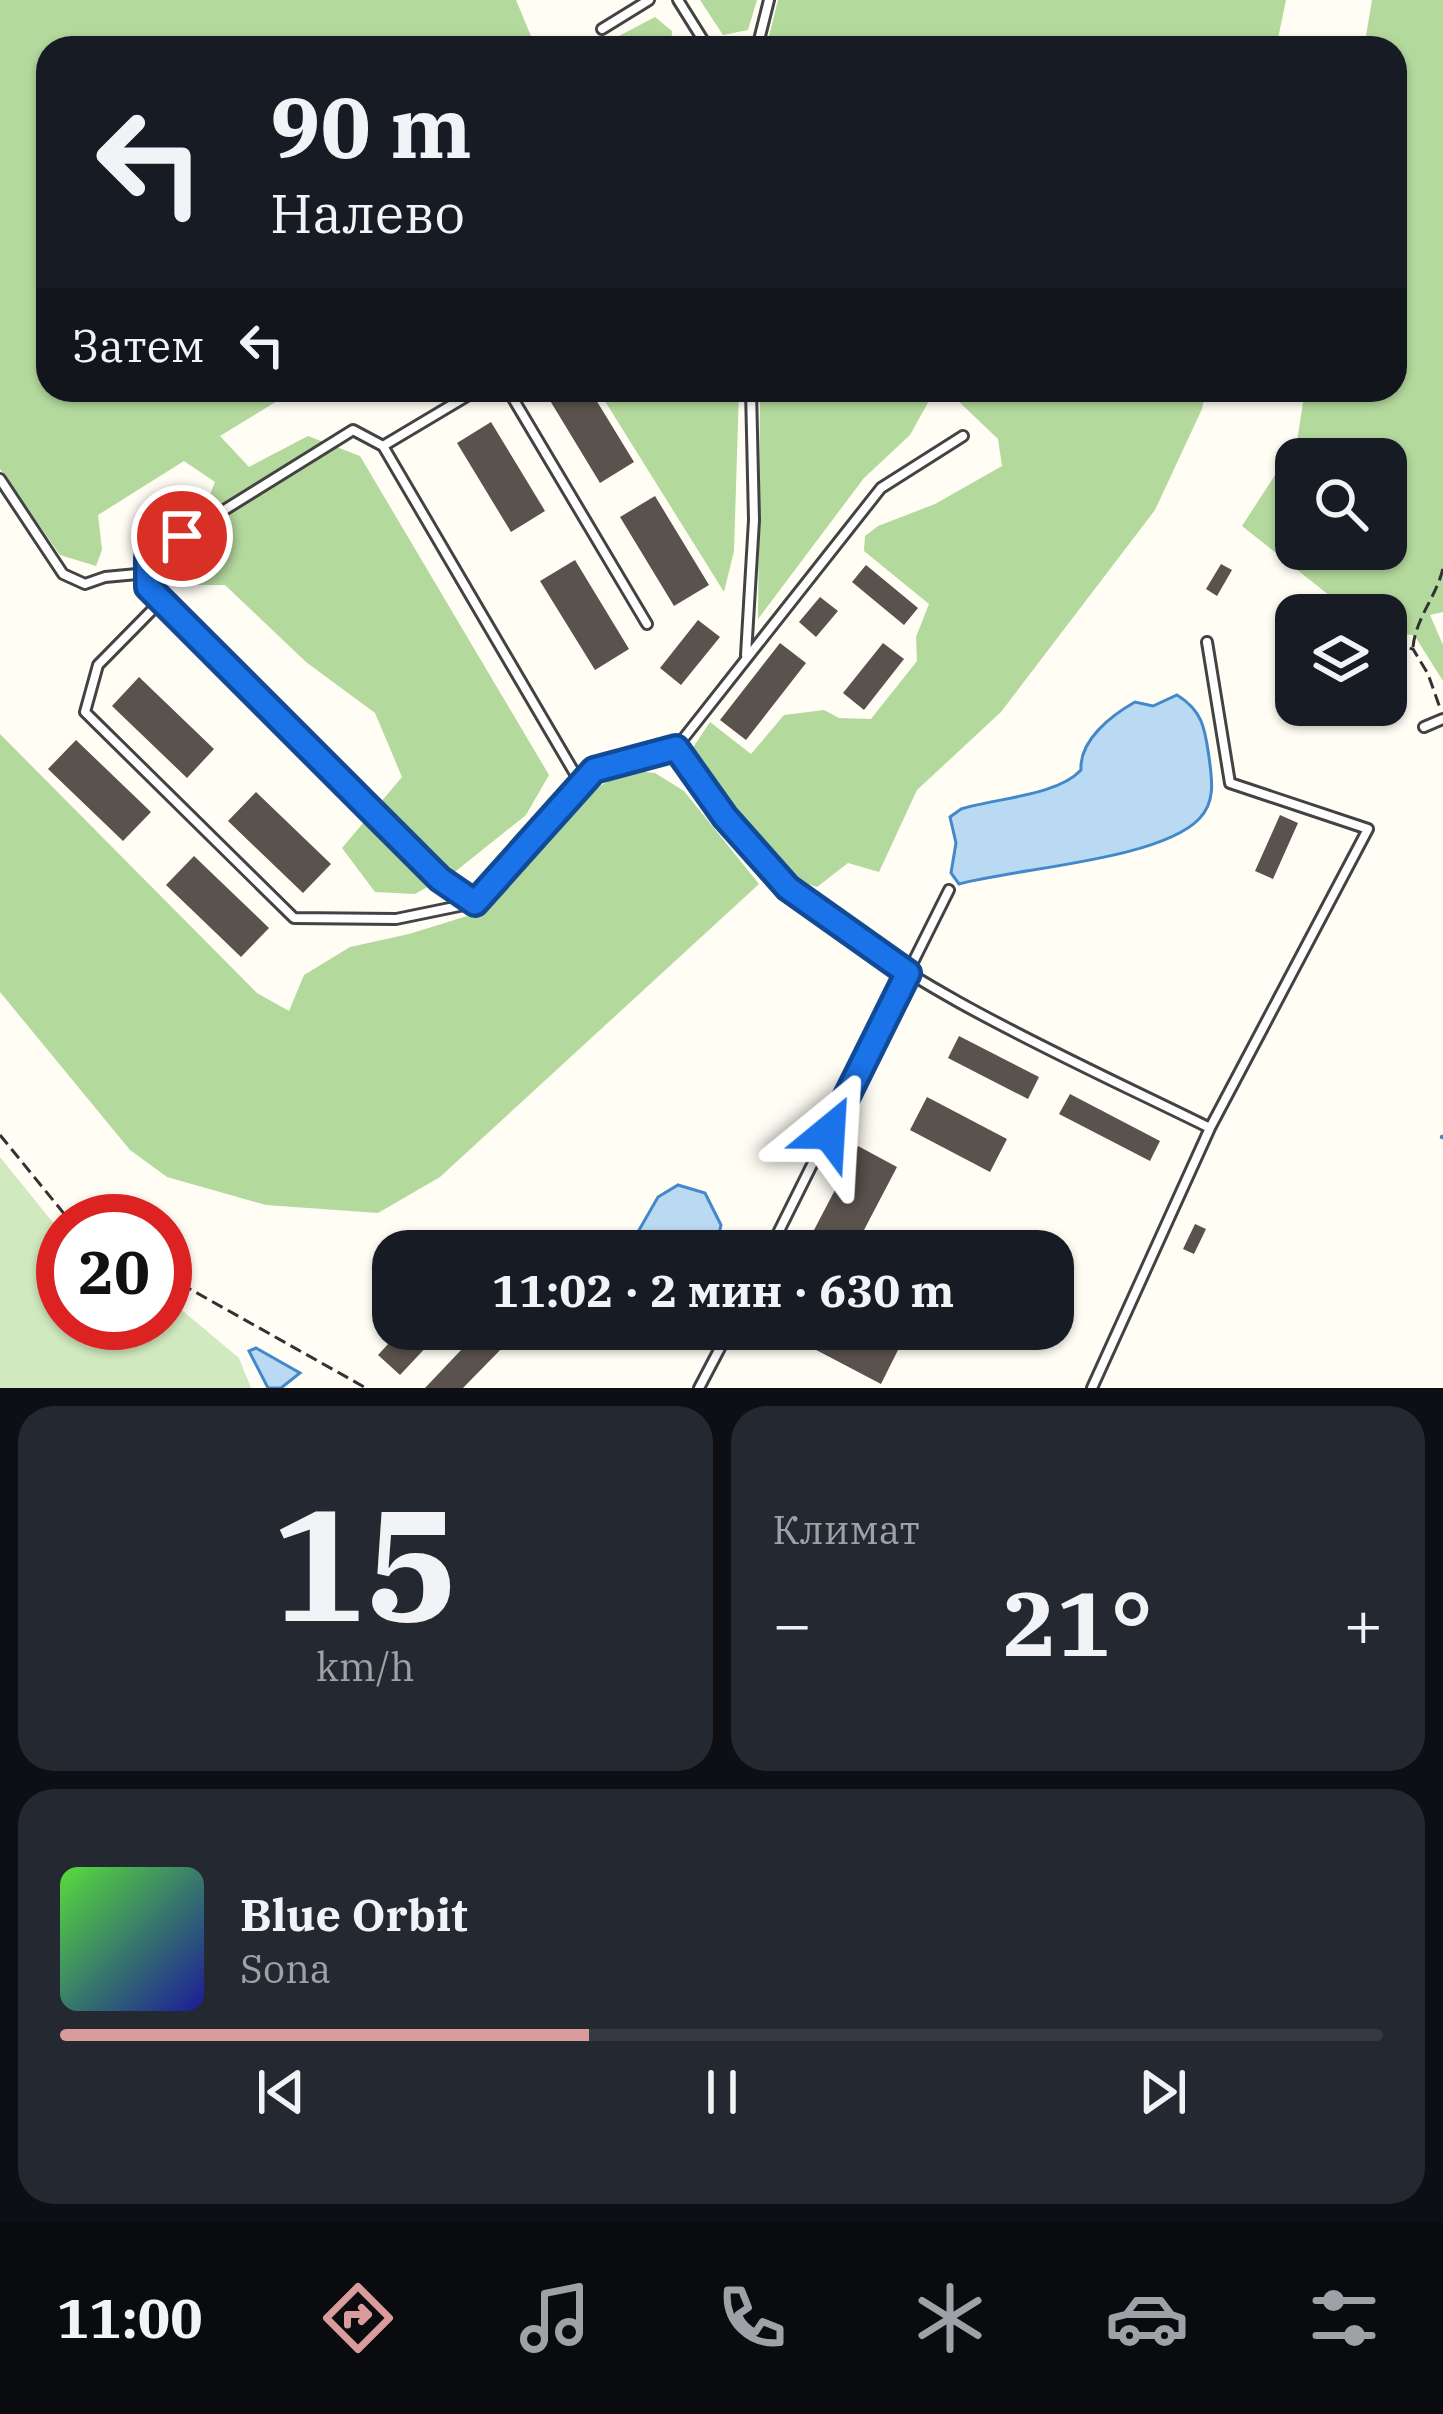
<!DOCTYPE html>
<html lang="ru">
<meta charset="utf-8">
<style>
body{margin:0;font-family:"IBM Plex Serif",serif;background:#242831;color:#f1f3f6;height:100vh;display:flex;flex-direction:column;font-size:45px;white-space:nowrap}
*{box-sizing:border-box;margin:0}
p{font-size:39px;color:#9ea1a6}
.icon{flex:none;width:66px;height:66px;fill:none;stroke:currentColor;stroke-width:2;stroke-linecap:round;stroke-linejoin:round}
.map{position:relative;height:1388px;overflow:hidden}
.side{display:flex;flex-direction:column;gap:18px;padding:18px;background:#0d0f14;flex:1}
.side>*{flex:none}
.banner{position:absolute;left:36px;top:36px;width:1371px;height:366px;border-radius:36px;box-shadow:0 3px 9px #0004;background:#171b24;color:#f1f3f6;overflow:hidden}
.tools{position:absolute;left:1275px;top:438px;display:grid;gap:24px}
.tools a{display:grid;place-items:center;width:132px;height:132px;border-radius:24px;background:#171b24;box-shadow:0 3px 9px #0004;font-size:60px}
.speed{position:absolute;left:36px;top:1194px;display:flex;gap:24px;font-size:60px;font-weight:700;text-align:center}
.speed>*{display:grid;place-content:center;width:156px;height:156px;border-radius:50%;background:#171b24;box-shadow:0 3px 9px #0004;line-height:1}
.speed .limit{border:18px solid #d22;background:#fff;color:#111}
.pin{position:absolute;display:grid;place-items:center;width:102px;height:102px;color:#fff;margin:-51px;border:6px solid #fff;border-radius:50%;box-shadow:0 3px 12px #0007}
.me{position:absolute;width:132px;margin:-66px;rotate:27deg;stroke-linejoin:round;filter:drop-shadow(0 0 9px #0008)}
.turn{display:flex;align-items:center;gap:42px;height:252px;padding:0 36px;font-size:54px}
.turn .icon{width:156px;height:156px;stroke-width:2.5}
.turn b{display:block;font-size:84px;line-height:102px}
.then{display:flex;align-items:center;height:114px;padding:0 36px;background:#0003;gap:24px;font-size:45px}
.big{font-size:90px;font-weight:700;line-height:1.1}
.side .widget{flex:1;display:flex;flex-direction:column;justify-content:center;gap:18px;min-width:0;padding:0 42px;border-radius:36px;background:#242831}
.side .dial{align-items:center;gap:0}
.dial b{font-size:156px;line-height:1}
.song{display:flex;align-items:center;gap:36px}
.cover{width:144px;height:144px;border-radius:18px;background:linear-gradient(135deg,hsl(110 70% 55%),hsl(240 70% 35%))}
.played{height:12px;border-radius:6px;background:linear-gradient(90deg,#da9b9b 40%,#363941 40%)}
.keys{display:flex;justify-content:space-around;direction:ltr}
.heat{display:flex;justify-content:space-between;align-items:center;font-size:66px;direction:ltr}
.side .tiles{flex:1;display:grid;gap:18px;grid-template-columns:1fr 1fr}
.widget:last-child{grid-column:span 2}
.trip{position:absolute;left:372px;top:1230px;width:702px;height:120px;border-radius:36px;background:#171b24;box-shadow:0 3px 9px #0004;font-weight:700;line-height:120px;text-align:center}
.tab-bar{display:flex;height:192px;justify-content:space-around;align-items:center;background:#090b0e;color:#9ea1a6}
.tab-bar .icon{width:84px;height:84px}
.tab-bar .on{color:#da9b9b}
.tab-bar b{font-size:54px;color:#f1f3f6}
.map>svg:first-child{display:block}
.green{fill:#d1e9be}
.forest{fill:#b4d99d;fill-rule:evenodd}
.water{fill:#badaf4;stroke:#4389c9;stroke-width:3}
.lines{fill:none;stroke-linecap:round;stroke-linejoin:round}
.stream{stroke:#4389c9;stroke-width:4.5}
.building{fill:#59524d}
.service-casing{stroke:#434343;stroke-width:14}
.path{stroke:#323232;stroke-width:3;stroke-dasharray:12 6;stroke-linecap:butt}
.service{stroke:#fff;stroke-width:8}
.route-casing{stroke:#114b97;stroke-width:30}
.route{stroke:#1a73e8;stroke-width:21}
</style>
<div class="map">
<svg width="1443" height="1388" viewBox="0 0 1443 1388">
<rect width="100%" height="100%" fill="#fffdf4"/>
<path class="green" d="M 0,1157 L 63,1235 L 63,1323 L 165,1323 L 165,1296 L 239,1358 L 251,1388 L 0,1388 Z"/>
<path class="forest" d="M 0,0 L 516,0 L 536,48 L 48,48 L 48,390 L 295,390 L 220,436 L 249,467 L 308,436 L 360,456 L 549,775 L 526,815 L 456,871 L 415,894 L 375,892 L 342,848 L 402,777 L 375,713 L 306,662 L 225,585 L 174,585 L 215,482 L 184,461 L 98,515 L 102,550 L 96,566 L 60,555 L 0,469 Z
M 700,0 L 757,0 L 748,30 L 723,35 Z
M 778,0 L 1286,0 L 1276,48 L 766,48 Z
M 1372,0 L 1443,0 L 1443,612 L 1430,615 L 1443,645 L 1443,681 L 1414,635 L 1386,633 L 1386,615 L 1354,615 L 1242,526 L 1297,441 L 1305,390 L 1395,390 L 1395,48 L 1364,48 ZM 1386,459 L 1386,549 L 1296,549 L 1296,459 Z
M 655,17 L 672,31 L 671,48 L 596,48 Z
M 598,390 L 739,390 L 734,551 L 724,592 Z
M 760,390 L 935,390 L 910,435 L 864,478 L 758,619 Z
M 954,390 L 1206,390 L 1202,409 L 1155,510 L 1001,712 L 917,790 L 879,872 L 848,863 L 817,887 L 791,878 L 690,752 L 710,722 L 751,754 L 784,715 L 824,710 L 839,718 L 871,719 L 917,661 L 916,637 L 929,604 L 864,551 L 865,536 L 878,526 L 935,504 L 1002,466 L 998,439 L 954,397 Z
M 0,734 L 257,993 L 289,1011 L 304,975 L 350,947 L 409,934 L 477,913 L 600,786 L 628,770 L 655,773 L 684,791 L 759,884 L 440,1177 L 378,1213 L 266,1205 L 167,1177 L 130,1150 L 0,992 Z"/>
<path class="water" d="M 1177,695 C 1203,711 1205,729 1209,757 C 1212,779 1216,802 1199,819 C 1159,860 1018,868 959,884 L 951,873 L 956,843 L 950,817 L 961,809 C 996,798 1057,796 1081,770 C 1079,740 1112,715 1135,702 L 1153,706 Z
M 678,1185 L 705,1193 L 721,1225 L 715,1251 L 627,1251 L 658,1197 Z
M 256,1348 L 300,1373 L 281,1388 L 268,1388 L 249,1351 Z"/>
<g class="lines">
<path class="stream" d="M 1442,1137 L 1443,1137"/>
</g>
<path class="building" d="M 553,390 L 590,390 L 634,462 L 600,483 L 546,394 Z
M 491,422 L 545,511 L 511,532 L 457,443 Z
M 655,496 L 709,585 L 674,606 L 620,517 Z
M 575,560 L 629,649 L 595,670 L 540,581 Z
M 1221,564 L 1232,570 L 1217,596 L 1206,589 Z
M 866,565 L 918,608 L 904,625 L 852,582 Z
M 820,597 L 838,611 L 816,637 L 799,622 Z
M 698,620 L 720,637 L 681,685 L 660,668 Z
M 780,643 L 806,663 L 746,740 L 720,720 Z
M 883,643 L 904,659 L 864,710 L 843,693 Z
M 139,677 L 214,749 L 187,778 L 112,706 Z
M 76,740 L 151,812 L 123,841 L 48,769 Z
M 256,792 L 331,864 L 303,893 L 228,821 Z
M 1280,815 L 1298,823 L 1273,879 L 1255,871 Z
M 194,856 L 269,928 L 241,957 L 166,885 Z
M 959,1036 L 1039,1077 L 1028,1099 L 948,1058 Z
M 1070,1094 L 1160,1141 L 1150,1161 L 1059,1114 Z
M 927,1097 L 1007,1139 L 990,1172 L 910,1130 Z
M 858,1146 L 897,1167 L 853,1251 L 803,1251 Z
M 1195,1224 L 1206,1229 L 1194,1254 L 1183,1249 Z
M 402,1329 L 414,1329 L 430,1343 L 400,1375 L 378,1355 Z
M 481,1329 L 493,1329 L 507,1343 L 463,1388 L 425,1388 Z
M 808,1329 L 862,1329 L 899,1348 L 881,1384 L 801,1342 Z"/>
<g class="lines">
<defs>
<path id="service" d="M 678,0 L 708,48
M 602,29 L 649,0
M 757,48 L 769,0
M 508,390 L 647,624
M 963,436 L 881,488 L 676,748 C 710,796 745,853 791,890 C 916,993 1066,1057 1210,1128 L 1092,1388
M 383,446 L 477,390
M 0,479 L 63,574 L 85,584 L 105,577 L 148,573
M 161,601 L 98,665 L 85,712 L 294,918 L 396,919 L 474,903
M 1207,642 L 1230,783 L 1368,829 L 1210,1128
M 746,655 L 754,520 L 751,390
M 1424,727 L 1443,719
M 581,784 L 383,446 L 353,430 L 147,558 L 148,588 L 440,879 L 475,903 L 594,769 L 676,748
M 769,1251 L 949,890
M 699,1388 L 730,1329"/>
</defs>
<use href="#service" class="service-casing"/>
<path class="path" d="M 1392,645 L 1413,649 L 1428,674 L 1440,708
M 1413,647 C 1416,617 1437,596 1443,568
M 0,1135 L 70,1221
M 165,1275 L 366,1388"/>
<use href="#service" class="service"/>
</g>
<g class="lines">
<defs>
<path id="route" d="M 182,536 L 148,558 L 148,587 L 440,879 L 475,903 L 594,770 L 676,748 L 725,817 L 788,888 L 908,973 L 829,1132"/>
</defs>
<use href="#route" class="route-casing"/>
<use href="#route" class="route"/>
</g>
</svg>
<div class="tools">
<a><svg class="icon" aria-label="search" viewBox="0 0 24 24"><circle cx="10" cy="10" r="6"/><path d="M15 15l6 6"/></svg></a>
<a><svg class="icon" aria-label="layers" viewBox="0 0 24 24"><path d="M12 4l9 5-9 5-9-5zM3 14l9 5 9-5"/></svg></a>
</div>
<div class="speed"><div class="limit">20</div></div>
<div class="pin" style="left:182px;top:536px;background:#d93025"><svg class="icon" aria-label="arrive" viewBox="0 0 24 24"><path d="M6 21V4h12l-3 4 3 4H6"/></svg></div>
<svg class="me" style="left:829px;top:1132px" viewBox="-20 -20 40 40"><path d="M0-17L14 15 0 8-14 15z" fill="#1a73e8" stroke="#fff" stroke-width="4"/></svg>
<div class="trip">11:02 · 2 мин · 630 m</div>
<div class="banner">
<div class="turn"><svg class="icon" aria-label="left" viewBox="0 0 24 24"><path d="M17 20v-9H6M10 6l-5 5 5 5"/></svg><div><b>90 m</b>Налево</div></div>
<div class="then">Затем<svg class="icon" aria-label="left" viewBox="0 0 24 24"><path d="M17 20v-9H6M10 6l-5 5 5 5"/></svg></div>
</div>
</div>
<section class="side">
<div class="tiles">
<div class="widget dial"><b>15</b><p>km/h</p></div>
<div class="widget"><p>Климат</p>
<div class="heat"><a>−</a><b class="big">21°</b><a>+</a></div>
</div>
<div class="widget">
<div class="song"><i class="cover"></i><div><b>Blue Orbit</b><p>Sona</p></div></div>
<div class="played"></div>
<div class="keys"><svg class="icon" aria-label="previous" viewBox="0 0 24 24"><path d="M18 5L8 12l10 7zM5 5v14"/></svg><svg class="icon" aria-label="pause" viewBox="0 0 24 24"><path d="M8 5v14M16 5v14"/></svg><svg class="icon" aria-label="next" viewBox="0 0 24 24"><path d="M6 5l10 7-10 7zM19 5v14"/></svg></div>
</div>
</div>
</section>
<nav class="tab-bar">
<b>11:00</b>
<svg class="icon on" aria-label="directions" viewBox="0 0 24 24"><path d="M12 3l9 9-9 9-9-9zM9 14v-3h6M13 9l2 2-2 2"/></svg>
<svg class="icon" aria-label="music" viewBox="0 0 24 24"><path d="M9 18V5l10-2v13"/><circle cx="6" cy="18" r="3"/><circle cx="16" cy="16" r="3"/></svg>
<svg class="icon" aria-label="phone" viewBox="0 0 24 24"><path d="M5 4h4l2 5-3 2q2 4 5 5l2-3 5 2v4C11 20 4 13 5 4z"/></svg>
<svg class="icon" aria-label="climate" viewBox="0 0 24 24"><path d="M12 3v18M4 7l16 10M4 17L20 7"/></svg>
<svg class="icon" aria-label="car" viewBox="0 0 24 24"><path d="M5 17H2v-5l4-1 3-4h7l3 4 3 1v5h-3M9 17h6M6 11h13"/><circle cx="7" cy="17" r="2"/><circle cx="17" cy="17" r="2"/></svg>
<svg class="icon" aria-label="filters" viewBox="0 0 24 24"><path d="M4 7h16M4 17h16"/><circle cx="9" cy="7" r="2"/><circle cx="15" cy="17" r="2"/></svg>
</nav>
